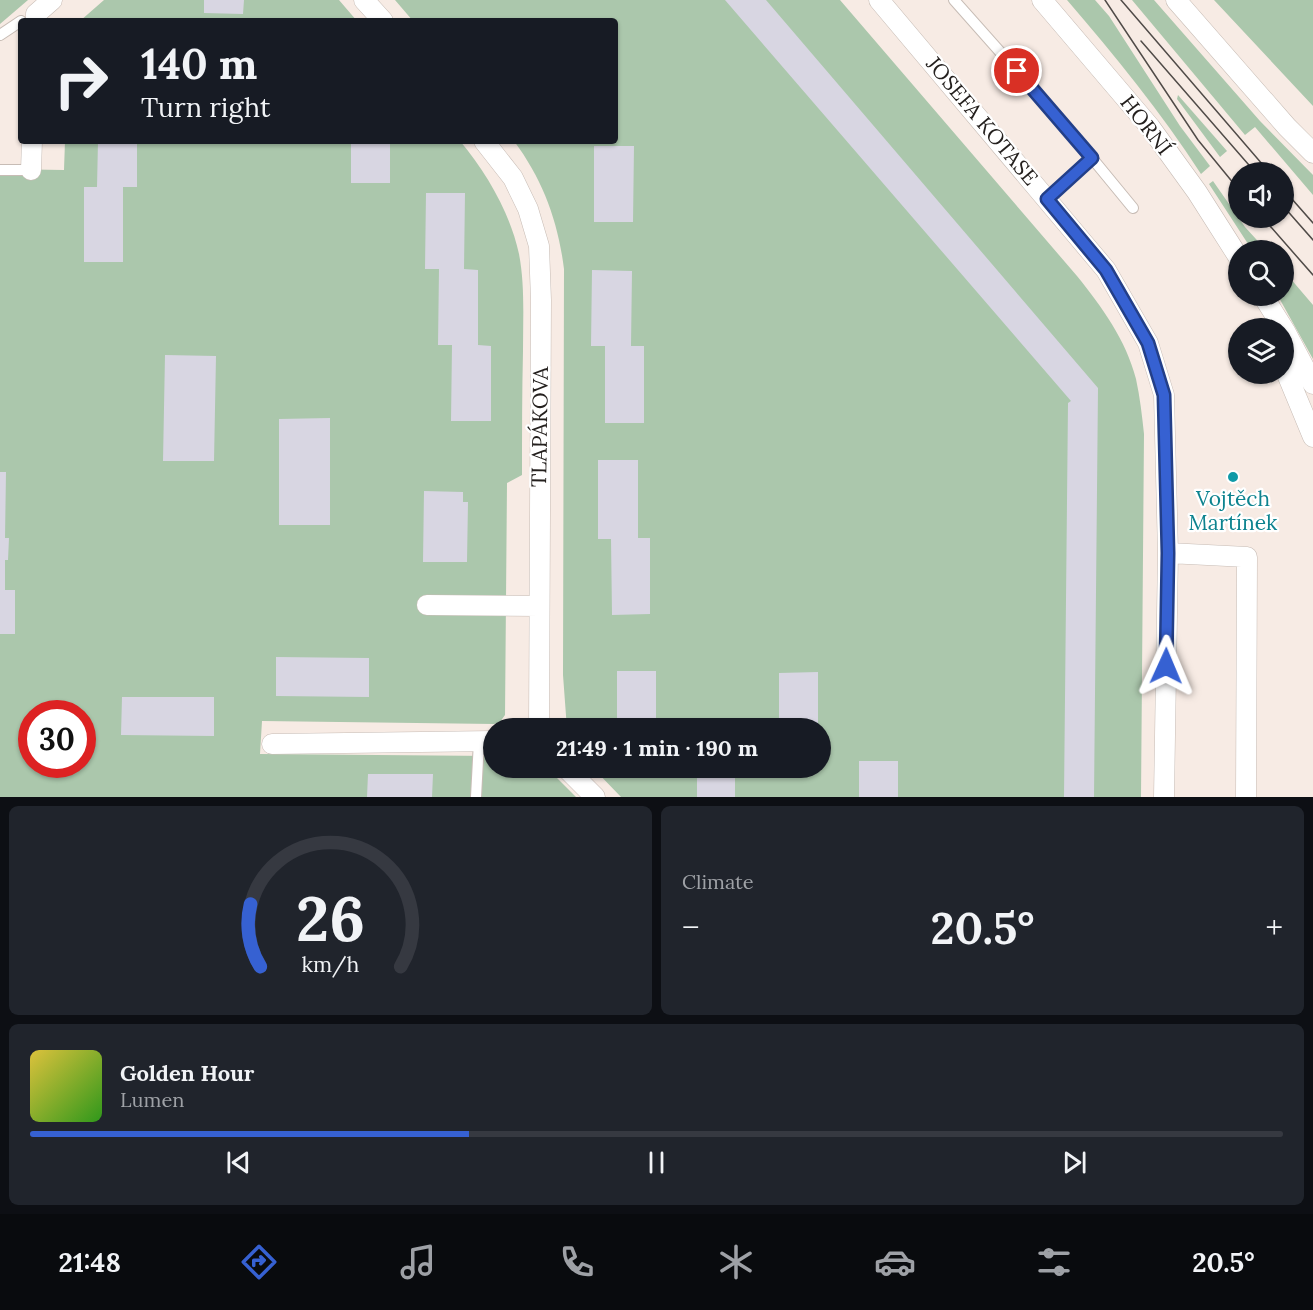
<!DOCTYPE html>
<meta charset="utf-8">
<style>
body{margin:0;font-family:Lora,serif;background:#20242c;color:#f1f3f6;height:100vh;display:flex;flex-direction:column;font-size:22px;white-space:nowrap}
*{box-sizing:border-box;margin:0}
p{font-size:20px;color:#9ea1a6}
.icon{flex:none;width:33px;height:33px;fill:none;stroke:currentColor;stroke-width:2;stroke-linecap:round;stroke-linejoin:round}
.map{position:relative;height:797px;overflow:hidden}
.details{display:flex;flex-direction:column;gap:9px;padding:9px;background:#0d0f14;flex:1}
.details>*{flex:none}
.banner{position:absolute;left:18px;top:18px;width:600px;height:126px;border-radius:6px;box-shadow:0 2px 4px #0004;background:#171b24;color:#f1f3f6;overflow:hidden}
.controls{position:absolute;left:1228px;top:162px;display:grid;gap:12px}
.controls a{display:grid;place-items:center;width:66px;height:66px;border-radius:50%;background:#171b24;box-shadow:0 2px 4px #0004;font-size:30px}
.speed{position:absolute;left:18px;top:700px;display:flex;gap:12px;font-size:30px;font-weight:700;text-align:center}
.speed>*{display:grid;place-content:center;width:78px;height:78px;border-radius:50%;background:#171b24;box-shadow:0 2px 4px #0004;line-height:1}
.speed .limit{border:9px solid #d22;background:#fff;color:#111}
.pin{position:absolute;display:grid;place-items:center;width:51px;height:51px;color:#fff;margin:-26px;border:3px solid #fff;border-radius:50%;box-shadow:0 2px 6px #0007}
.me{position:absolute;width:66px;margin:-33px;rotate:1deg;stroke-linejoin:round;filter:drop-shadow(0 0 4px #0008)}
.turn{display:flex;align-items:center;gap:21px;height:126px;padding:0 24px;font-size:27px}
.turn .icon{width:78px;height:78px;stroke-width:2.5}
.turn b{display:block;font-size:42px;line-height:51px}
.big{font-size:45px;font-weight:700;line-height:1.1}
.details .tile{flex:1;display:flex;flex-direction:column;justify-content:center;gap:9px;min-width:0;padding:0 21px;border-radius:9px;background:#20242c}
.details .dial{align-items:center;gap:0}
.dial svg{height:156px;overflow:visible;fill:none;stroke:#363941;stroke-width:7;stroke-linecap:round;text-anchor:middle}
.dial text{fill:#f1f3f6;stroke:none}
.song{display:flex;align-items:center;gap:18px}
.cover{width:72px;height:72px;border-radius:9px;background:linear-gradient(135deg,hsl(50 70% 55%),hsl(110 70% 35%))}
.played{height:6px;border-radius:3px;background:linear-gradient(90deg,#3661d2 35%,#363941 35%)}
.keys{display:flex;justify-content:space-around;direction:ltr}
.heat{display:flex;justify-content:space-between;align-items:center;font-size:33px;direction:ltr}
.details .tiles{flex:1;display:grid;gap:9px;grid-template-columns:1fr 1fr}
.tile:last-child{grid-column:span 2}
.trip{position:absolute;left:483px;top:718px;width:348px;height:60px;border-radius:30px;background:#171b24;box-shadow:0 2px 4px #0004;font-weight:700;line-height:60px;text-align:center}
.tabs{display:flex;height:96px;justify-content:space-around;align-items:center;background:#090b0e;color:#9ea1a6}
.tabs .icon{width:42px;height:42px}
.tabs .on{color:#3661d2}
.tabs b{font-size:27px;color:#f1f3f6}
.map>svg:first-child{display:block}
.green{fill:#abc7ac;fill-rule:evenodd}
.building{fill:#d8d6e2}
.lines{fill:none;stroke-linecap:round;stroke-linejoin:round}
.lane-casing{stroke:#c7bcb5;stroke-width:12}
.street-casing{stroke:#c7bcb5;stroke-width:21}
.lane{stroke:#fff;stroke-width:10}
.street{stroke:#fff;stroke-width:20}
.tram{stroke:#504b48;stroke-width:1.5}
.route-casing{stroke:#233f88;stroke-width:15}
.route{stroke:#3661d2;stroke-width:10}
.culture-dot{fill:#0f9aa8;stroke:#fff;stroke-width:2}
.labels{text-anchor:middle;stroke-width:4.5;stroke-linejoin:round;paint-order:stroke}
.street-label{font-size:21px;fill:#24201e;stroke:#fff}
.culture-label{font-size:21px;fill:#0d838f;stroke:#fff}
</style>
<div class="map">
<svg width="1313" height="797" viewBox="0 0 1313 797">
<rect width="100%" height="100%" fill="#f7ebe4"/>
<path class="green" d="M 0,0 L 28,0 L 0,24 Z
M 104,0 L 339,0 L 357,21 L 80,21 Z
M 395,0 L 840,0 L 1077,276 C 1102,307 1126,340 1136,379 C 1140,397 1142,416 1144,434 L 1141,797 L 621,797 L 593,768 L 820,768 L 820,729 L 567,729 L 563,675 L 564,269 C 558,221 543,180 514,141 L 615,141 L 615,21 L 413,21 Z
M 1067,0 L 1095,0 L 1109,16 L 1180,126 L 1210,166 L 1201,174 C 1161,112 1115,56 1067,0 Z
M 1132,0 L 1154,0 L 1260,121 L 1313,175 L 1313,195 L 1255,127 L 1245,135 Z
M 1214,0 L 1313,0 L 1313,106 Z
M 1178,95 L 1227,151 L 1220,157 L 1177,99 Z
M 65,141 L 460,141 C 487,173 510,213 519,254 C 525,285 523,319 523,351 C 522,392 522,433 522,475 L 507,483 L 505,715 L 500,722 L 494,724 L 262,721 L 260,754 L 493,756 L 494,768 L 547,768 L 576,797 L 0,797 L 0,169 L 64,170 ZM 32,714 L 82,714 L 82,765 L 32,765 Z
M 1213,181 L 1245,227 L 1266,250 L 1252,250 L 1209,184 Z
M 1284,271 L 1313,305 L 1313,359 L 1278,296 L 1284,296 Z"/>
<path class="building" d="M 204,0 L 244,0 L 243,14 L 204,13 Z
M 725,0 L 766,0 L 1098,388 L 1094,797 L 1064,797 L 1068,403 L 1071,401 Z
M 98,141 L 137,141 L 137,187 L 123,187 L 123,262 L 84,262 L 84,187 L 97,187 Z
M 351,141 L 390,141 L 390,183 L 351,183 Z
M 594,146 L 634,146 L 633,222 L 594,222 Z
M 426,193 L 465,193 L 464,269 L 478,270 L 478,345 L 491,346 L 491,421 L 451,421 L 452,345 L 438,345 L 439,269 L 425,269 Z
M 592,270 L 632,271 L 631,346 L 644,346 L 644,423 L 605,423 L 605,346 L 591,346 Z
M 165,355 L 216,356 L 214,461 L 163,461 Z
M 330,418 L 330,525 L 279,525 L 279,419 Z
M 598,460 L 638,460 L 638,538 L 650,538 L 650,614 L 612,615 L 611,539 L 598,539 Z
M 0,472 L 6,472 L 5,538 L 9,538 L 8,560 L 5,560 L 5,590 L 15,590 L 15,634 L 0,634 Z
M 424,491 L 463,492 L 463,502 L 468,502 L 467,562 L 423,562 Z
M 276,657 L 369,658 L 369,697 L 276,696 Z
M 617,671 L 656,671 L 656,729 L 617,729 Z
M 818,672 L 818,729 L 779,729 L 779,673 Z
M 122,697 L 214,697 L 214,736 L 121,735 Z
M 859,761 L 898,761 L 898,797 L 859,797 Z
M 697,768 L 735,768 L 735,797 L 697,797 Z
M 368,774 L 433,774 L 432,797 L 367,797 Z"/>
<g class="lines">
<defs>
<path id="lane" d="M 954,0 L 1064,124 L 1133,208
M 0,35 L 21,21
M 0,170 L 31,170
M 1047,199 L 1092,158
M 476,797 L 479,741"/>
<path id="street" d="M 364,0 L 383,21
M 879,0 L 1106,270 L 1148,343 L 1164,395 L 1168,553 L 1164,797
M 1042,0 L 1150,127 L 1197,192 L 1239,258
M 1176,0 L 1287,127 L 1313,153
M 36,21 L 36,14 L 52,0
M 484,141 L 513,178 L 528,209 L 539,246 L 541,300 L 539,729
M 31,170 L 32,141
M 1263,296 L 1285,331 L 1313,384
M 1284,367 L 1313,437
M 1168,553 L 1247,557 L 1246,797
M 427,605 L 539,606
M 272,744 L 494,741
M 566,768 L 595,797"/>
</defs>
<use href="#lane" class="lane-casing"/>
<use href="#street" class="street-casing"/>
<use href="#lane" class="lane"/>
<use href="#street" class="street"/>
<path class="tram" d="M 1105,0 L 1198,140 L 1239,190
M 1121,0 L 1269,172
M 1141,41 L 1255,172
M 1284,190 L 1313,223
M 1284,207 L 1313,240
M 1263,218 L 1313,275"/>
</g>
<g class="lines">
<defs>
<path id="route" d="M 1017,71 L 1092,158 L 1047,199 L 1106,270 L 1148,343 L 1164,395 L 1168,553 L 1166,666"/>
</defs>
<use href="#route" class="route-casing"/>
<use href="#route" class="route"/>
</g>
<circle class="culture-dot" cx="1233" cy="477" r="6"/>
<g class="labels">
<g class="street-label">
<text transform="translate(982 121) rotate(50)" y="7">JOSEFA KOTASE</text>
<text transform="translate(1146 125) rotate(52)" y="7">HORNÍ</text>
<text transform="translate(540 427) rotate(-89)" y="7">TLAPÁKOVA</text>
</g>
<g class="culture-label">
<text x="1233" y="506">Vojtěch<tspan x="1233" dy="24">Martínek</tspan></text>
</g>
</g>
</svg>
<div class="controls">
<a><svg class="icon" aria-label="sound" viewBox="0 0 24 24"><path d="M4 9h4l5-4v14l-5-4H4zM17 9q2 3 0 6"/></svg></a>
<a><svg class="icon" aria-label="search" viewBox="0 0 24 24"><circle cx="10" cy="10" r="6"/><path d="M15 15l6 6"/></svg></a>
<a><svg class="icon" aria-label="layers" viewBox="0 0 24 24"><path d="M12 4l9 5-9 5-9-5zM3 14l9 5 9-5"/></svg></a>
</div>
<div class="speed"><div class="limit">30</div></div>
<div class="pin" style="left:1017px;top:71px;background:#d93025"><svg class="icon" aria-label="arrive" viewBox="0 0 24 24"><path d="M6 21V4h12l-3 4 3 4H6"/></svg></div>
<svg class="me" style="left:1166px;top:666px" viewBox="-20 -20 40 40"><path d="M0-17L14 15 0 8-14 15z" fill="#3661d2" stroke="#fff" stroke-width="4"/></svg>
<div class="trip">21:49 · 1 min · 190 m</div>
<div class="banner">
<div class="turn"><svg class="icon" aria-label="right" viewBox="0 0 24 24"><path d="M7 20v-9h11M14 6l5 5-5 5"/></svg><div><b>140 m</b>Turn right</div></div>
</div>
</div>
<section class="details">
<div class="tiles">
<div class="tile dial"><svg viewBox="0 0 100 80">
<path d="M14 69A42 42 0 1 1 86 69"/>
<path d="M14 69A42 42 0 0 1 9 37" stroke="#3661d2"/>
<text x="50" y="56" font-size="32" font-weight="700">26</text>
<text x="50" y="72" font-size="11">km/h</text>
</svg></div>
<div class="tile"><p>Climate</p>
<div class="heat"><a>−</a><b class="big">20.5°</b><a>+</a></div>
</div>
<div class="tile">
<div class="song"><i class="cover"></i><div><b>Golden Hour</b><p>Lumen</p></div></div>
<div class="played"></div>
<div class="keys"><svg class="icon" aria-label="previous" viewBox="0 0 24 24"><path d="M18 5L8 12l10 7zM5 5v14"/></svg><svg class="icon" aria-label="pause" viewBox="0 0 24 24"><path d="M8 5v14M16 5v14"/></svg><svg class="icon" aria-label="next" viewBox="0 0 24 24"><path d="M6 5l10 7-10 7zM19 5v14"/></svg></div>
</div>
</div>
</section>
<nav class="tabs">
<b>21:48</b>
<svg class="icon on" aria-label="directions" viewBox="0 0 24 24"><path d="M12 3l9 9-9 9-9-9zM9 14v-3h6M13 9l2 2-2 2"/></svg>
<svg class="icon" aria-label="music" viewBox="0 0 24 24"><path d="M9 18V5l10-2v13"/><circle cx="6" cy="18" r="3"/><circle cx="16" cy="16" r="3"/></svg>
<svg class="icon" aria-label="phone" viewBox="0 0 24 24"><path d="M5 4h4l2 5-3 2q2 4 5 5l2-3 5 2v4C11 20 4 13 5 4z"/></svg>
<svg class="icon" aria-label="climate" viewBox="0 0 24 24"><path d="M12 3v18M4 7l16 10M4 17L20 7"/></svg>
<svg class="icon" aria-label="car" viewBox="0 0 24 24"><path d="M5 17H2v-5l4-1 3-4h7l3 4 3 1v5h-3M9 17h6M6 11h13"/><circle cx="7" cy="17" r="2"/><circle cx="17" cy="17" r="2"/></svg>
<svg class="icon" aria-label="filters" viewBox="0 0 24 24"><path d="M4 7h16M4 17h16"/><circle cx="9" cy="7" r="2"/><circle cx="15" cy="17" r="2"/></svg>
<b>20.5°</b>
</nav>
